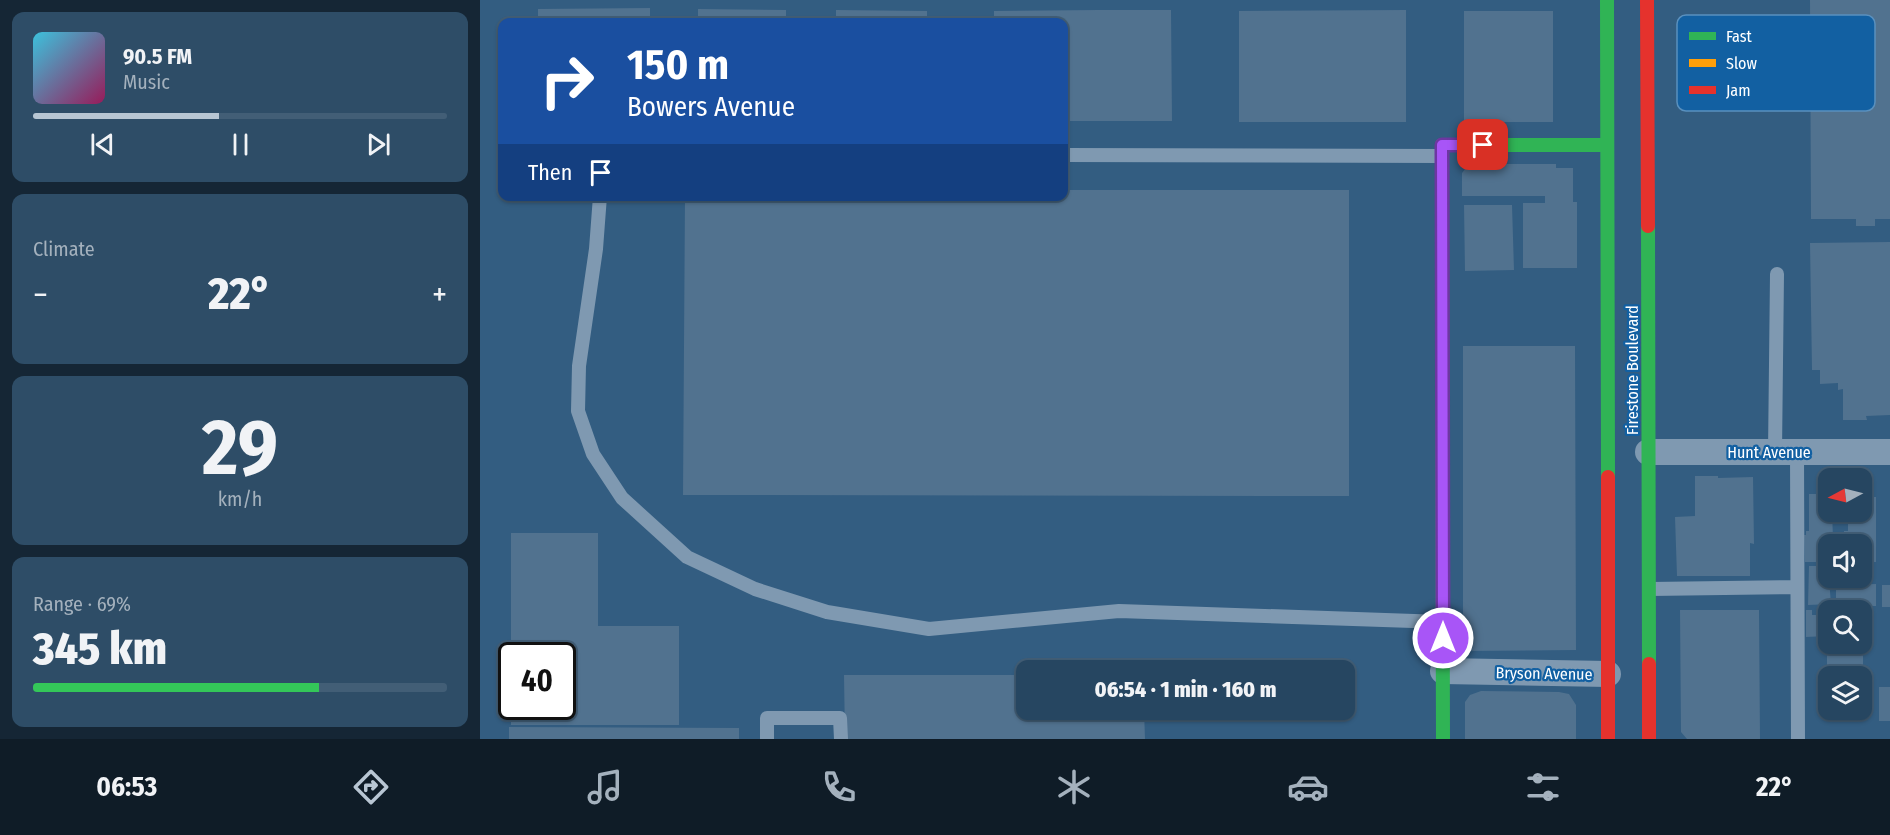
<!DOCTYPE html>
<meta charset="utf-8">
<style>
body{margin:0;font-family:"Fira Sans Condensed",sans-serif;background:#2e4d67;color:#f1f3f6;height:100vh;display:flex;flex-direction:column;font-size:22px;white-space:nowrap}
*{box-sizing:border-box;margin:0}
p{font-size:20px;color:#a4b1bd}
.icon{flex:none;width:33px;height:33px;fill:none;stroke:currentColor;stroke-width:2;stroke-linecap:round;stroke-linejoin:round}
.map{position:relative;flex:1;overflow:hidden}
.panel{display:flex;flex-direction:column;gap:12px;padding:12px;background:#152635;width:480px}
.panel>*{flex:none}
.guide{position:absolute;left:18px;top:18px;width:570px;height:183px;border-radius:12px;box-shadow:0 2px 4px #0004,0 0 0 2px #425e76;background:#1a4fa0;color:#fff;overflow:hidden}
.needle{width:39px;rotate:263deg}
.buttons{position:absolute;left:1338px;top:468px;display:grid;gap:12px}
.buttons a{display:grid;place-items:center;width:54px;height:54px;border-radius:12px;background:#264661;box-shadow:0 2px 4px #0004,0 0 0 2px #425e76;font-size:30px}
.speed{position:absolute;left:18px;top:642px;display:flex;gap:12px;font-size:30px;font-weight:700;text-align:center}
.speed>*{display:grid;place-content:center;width:78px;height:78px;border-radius:50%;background:#264661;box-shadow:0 2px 4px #0004,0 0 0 2px #425e76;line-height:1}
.speed .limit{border:3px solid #111;border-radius:9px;background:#fff;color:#111}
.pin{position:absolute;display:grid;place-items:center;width:51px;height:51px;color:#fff;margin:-26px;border-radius:12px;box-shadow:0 3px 9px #0006}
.me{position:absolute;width:66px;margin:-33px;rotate:0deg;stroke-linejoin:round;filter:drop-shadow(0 0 4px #0008)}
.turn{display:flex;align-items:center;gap:21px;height:126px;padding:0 30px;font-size:27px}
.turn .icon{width:78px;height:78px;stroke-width:2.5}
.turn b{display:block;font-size:42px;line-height:51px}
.then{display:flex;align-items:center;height:57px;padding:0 30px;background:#0003;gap:12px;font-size:22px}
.big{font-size:45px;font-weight:800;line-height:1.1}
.panel .widget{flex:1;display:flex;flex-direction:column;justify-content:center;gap:9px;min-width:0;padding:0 21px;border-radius:12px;background:#2e4d67}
.panel .dial{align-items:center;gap:0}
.dial b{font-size:78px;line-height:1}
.song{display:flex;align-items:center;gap:18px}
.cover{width:72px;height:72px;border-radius:9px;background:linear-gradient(135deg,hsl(190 70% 55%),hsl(330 70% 35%))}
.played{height:6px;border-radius:3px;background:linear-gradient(90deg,#b8c6d3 45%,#425e76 45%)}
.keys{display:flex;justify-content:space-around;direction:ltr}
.heat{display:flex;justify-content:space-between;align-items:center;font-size:33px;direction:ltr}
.charge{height:9px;border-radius:4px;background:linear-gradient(90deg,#34c759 69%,#425e76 0)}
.trip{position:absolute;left:536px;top:660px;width:339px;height:60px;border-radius:12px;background:#264661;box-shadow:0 2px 4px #0004,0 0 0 2px #425e76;font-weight:800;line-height:60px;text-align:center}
.tabs{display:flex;height:96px;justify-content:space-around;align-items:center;background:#0f1c27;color:#a4b1bd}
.tabs .icon{width:42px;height:42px}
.tabs .selected{color:#b8c6d3}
.tabs b{font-size:27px;color:#f1f3f6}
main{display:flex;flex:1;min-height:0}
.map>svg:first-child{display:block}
.building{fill:#51728f}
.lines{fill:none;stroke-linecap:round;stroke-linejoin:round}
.lane{stroke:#7f99b1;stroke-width:14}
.street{stroke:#7f99b1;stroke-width:26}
.fast{stroke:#30b455;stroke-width:14}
.slow{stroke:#ff9f0a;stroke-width:14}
.jam{stroke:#e5322d;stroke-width:14}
.route-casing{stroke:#6d37a1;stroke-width:15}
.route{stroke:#a855f7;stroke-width:10}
.labels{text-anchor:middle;stroke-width:4.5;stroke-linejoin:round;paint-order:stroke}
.street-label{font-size:16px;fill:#fff;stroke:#1260a2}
.key{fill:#1260a2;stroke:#5990be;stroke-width:1.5}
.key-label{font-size:16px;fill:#fff}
</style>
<main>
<section class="panel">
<div class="widget">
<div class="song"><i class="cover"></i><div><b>90.5 FM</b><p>Music</p></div></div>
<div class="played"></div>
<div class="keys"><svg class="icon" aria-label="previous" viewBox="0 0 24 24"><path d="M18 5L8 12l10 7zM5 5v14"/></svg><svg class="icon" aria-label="pause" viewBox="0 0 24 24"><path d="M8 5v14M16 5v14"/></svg><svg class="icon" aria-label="next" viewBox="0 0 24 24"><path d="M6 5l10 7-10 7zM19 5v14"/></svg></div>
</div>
<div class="widget"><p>Climate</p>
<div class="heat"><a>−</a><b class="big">22°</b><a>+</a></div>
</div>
<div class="widget dial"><b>29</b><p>km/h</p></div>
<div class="widget"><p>Range · 69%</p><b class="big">345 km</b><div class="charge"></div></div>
</section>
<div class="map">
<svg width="1410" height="739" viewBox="0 0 1410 739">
<rect width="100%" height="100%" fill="#335d81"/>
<path class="building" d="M 1330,0 L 1410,0 L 1410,219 L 1395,219 L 1395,226 L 1376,226 L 1376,219 L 1331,219 Z
M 170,8 L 170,22 L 58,22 L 58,9 Z
M 218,9 L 306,10 L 306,22 L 218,22 Z
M 356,10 L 447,11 L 447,22 L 356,22 Z
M 619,10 L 691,10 L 692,121 L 584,121 L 584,22 L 514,22 L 514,11 Z
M 926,10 L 926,122 L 759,122 L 759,11 Z
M 984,11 L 1073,11 L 1073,122 L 984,122 Z
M 989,164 L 1076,164 L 1076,168 L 1093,168 L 1093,202 L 1097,202 L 1097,268 L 1043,268 L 1043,203 L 1065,203 L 1065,196 L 982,196 L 982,173 Z
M 584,190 L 869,190 L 869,496 L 203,495 L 205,196 L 584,196 Z
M 984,205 L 1032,205 L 1034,270 L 985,271 Z
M 1410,242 L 1410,415 L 1386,416 L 1387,420 L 1363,420 L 1363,389 L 1358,390 L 1358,383 L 1340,384 L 1340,370 L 1332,370 L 1330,243 Z
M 983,346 L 1095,346 L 1096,650 L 983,651 Z
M 1215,476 L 1238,476 L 1238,478 L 1273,477 L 1274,544 L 1270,543 L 1270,576 L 1197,576 L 1195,517 L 1215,516 Z
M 1337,490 L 1344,490 L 1344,495 L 1348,495 L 1348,512 L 1352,512 L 1353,538 L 1351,538 L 1351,544 L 1348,544 L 1348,562 L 1325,562 L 1324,535 L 1326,535 L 1326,531 L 1329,531 L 1329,494 L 1337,494 Z
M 1382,497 L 1396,497 L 1396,562 L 1382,562 L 1382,544 L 1364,544 L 1364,531 L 1368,531 L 1368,512 L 1382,512 Z
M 31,533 L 118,533 L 118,626 L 199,626 L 199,725 L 31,725 L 31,706 L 82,706 L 82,656 L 31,656 Z
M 1329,566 L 1348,566 L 1351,604 L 1328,605 Z
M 1396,584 L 1396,606 L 1356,607 L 1356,585 Z
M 1402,585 L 1410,585 L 1410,607 L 1402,607 Z
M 1200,610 L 1279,610 L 1280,739 L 1207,739 L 1201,732 Z
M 1326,610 L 1332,610 L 1332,615 L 1346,615 L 1347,636 L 1326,637 Z
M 1364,644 L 1383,644 L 1383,676 L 1347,676 L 1347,655 L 1364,653 Z
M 364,675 L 546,675 L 546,710 L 664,710 L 665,739 L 365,739 Z
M 1399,687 L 1410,687 L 1410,721 L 1399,721 Z
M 1001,691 L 1079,692 L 1089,694 L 1096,705 L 1096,739 L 985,739 L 985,702 L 990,695 Z
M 29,727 L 259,728 L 259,739 L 29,739 Z"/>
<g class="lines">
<path class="lane" d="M 584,155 L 962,156
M 120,196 L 116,249 L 99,366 L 98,411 L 113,454 L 142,498 L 207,557 L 275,589 L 347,612 L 449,629 L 639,611 L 963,622
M 1295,452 L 1297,274
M 1317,452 L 1318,739
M 1170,589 L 1317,587
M 287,739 L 287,718 L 360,718 L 361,739"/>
<path class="street" d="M 1168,452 L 1410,452
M 963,671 L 1128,674"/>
<path class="fast" d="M 1127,0 L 1128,477
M 988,145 L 1127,145
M 1168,226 L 1169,664
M 962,369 L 963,739"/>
<path class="slow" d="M 962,369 L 962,145 L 988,145"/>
<path class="jam" d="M 1167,0 L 1168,226
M 1128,477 L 1128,739
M 1169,664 L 1169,739"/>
</g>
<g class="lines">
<defs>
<path id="route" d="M 963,638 L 962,145 L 1003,145"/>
</defs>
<use href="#route" class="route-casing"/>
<use href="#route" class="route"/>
</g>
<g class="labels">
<g class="street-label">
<text transform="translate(1152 370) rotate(-90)" y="6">Firestone Boulevard</text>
<text x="1289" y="458">Hunt Avenue</text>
<text transform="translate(1064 673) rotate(1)" y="6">Bryson Avenue</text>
</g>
</g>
<rect x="1197" y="15" width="198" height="96" rx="9" class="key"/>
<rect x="1209" y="32" width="27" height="8" fill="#30b455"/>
<rect x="1209" y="59" width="27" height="8" fill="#ff9f0a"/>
<rect x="1209" y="86" width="27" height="8" fill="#e5322d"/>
<g class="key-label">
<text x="1246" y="42">Fast</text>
<text x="1246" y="69">Slow</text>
<text x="1246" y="96">Jam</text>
</g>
</svg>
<div class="buttons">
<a><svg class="needle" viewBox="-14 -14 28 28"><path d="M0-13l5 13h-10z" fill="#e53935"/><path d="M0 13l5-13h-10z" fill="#a4b1bd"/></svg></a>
<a><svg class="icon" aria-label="sound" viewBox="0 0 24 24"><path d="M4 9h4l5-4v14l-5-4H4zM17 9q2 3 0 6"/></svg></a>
<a><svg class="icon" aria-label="search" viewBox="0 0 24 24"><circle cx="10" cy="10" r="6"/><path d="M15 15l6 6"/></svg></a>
<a><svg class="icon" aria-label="layers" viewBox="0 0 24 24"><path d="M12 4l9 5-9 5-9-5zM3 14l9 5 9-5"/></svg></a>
</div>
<div class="speed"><div class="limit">40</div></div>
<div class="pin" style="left:1003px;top:145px;background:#d93025"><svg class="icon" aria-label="arrive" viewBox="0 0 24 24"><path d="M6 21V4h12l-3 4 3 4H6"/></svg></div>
<svg class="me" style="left:963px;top:638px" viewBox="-20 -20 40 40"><circle r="17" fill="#a855f7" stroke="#fff" stroke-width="3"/><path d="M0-11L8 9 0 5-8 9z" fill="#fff"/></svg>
<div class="trip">06:54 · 1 min · 160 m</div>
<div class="guide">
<div class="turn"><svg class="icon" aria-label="right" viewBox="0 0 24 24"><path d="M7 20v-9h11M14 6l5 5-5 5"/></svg><div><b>150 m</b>Bowers Avenue</div></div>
<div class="then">Then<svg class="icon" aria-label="arrive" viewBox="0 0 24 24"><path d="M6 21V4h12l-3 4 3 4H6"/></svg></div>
</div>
</div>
</main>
<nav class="tabs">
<b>06:53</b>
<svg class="icon selected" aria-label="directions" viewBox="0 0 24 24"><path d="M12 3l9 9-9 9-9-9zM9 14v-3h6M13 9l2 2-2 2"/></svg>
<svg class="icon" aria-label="music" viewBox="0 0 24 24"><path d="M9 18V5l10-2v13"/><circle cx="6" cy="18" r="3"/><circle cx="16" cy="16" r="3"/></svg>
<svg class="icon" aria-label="phone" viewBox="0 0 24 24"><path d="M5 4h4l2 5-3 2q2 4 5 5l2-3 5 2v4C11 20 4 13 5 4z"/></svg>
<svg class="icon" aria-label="climate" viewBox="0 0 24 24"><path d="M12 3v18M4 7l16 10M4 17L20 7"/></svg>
<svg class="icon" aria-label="car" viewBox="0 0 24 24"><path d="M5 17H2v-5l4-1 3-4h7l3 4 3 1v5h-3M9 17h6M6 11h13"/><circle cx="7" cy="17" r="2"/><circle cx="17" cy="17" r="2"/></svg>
<svg class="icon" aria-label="filters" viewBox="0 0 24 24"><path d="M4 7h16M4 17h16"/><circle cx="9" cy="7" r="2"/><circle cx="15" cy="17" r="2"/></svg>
<b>22°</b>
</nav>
